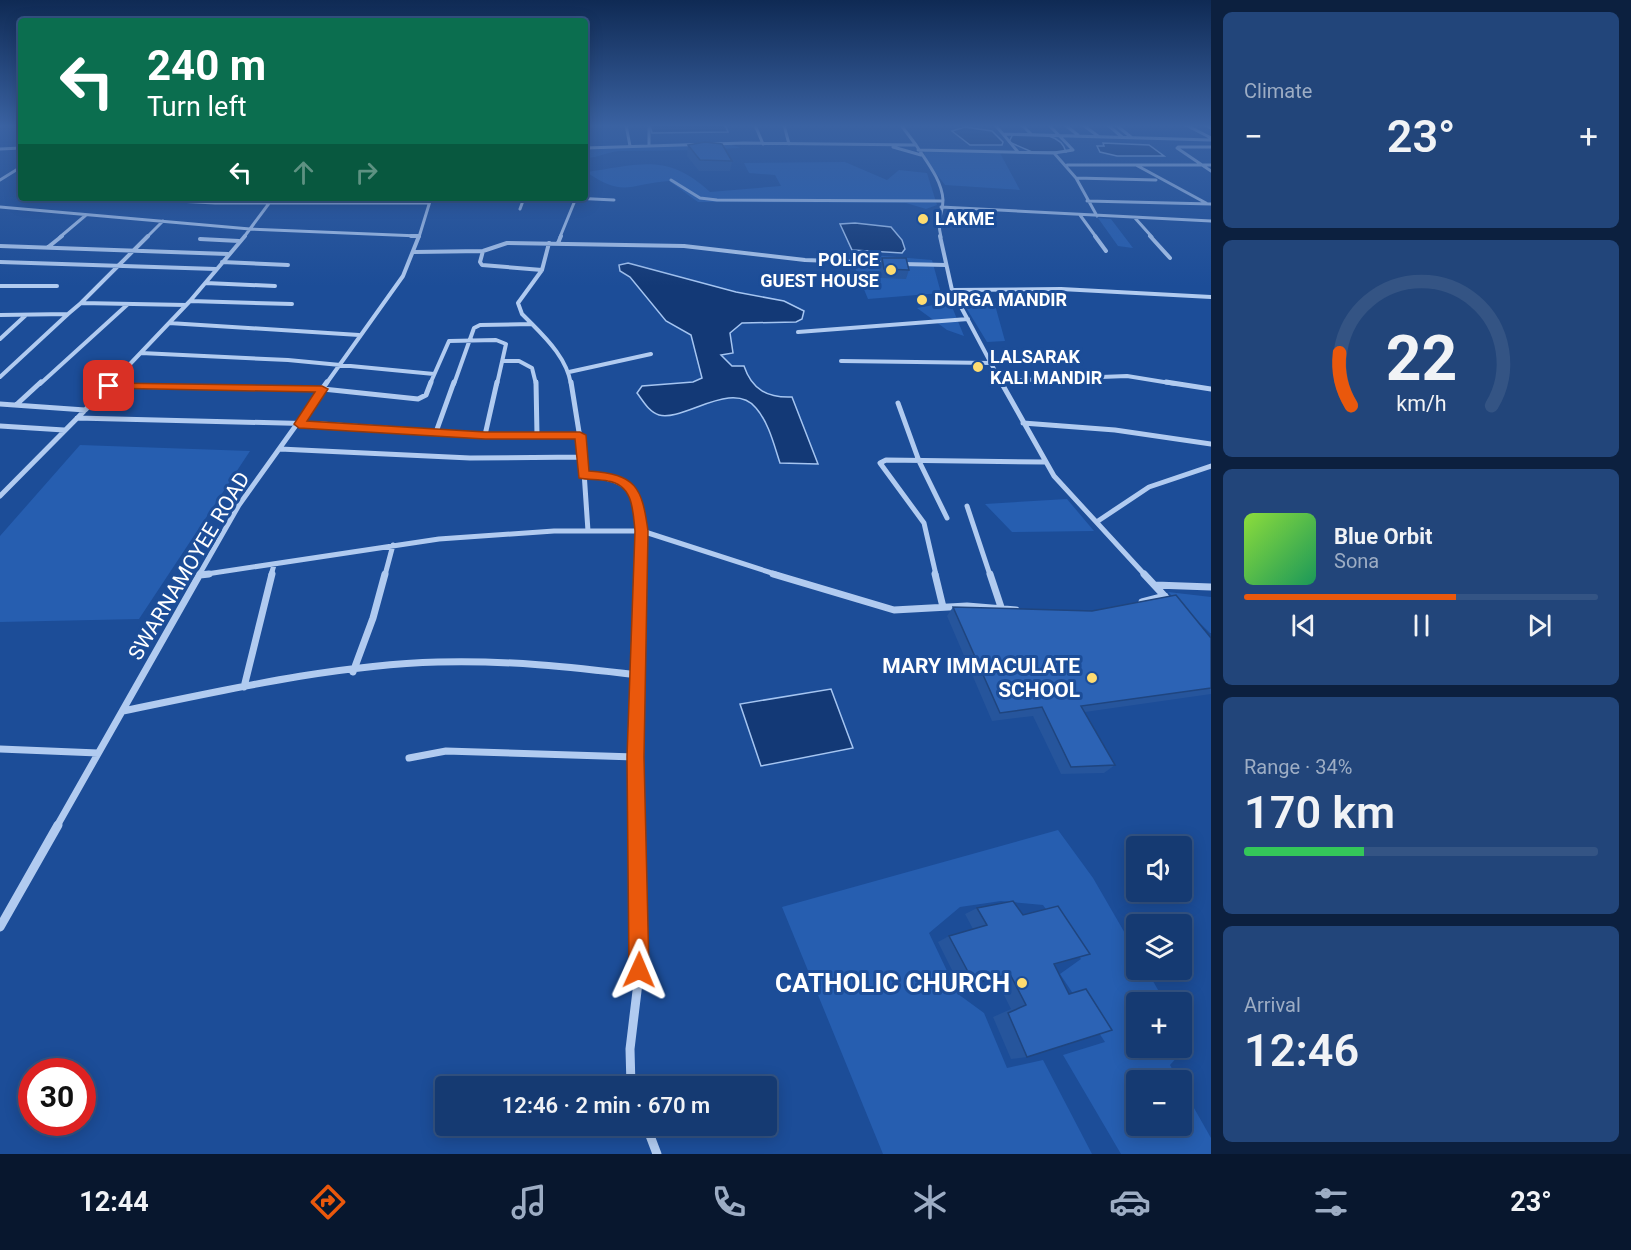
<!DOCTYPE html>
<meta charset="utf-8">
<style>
body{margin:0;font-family:Roboto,sans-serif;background:#22457a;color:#f1f3f6;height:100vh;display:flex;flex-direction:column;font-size:22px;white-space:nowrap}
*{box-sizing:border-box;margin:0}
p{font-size:20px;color:#9dadc4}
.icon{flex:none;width:33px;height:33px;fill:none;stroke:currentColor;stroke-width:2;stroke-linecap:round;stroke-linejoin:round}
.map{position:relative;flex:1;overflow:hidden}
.sheet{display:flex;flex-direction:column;gap:12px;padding:12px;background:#0c203f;width:420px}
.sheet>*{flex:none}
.hud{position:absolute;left:18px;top:18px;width:570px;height:183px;border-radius:6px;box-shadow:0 3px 15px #0003,0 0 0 2px #345484;background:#0b6e4f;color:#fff;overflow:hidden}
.controls{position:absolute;left:1126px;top:836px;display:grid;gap:12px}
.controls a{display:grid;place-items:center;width:66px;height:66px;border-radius:6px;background:#153a72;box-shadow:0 3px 15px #0003,0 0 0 2px #345484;font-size:30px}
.speed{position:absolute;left:18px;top:1058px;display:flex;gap:12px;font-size:30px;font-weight:700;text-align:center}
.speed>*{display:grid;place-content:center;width:78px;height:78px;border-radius:50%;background:#153a72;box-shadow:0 3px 15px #0003,0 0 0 2px #345484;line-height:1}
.speed .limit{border:9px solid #d22;background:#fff;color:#111}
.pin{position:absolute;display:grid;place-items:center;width:51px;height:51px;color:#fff;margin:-26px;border-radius:12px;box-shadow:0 3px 9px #0006}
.me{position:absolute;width:66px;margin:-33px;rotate:1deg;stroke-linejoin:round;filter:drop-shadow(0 0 4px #0008)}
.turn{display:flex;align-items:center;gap:21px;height:126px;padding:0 30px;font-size:27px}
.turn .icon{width:78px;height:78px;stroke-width:2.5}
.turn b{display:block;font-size:42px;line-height:51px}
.lanes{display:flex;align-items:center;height:57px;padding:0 30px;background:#0003;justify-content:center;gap:30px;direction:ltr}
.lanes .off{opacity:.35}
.big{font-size:45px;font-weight:600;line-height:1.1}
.sheet .tile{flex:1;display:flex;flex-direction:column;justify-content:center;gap:9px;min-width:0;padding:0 21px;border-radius:9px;background:#22457a}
.sheet .dial{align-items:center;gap:0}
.dial svg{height:156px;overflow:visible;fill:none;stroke:#345484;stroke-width:7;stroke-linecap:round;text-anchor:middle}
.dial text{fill:#f1f3f6;stroke:none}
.song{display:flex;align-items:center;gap:18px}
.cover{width:72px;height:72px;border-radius:9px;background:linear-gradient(135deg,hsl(90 70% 55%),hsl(150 70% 35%))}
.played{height:6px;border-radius:3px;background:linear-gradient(90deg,#ea580c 60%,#345484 60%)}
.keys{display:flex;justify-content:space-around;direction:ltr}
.heat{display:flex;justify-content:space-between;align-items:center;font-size:33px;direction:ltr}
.charge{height:9px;border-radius:4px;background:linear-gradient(90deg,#34c759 34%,#345484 0)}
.trip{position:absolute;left:435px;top:1076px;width:342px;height:60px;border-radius:6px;background:#153a72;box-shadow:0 3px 15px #0003,0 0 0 2px #345484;font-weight:600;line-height:60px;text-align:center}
.tabs{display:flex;height:96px;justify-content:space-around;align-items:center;background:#08172e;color:#9dadc4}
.tabs .icon{width:42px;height:42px}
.tabs .current{color:#ea580c}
.tabs b{font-size:27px;color:#f1f3f6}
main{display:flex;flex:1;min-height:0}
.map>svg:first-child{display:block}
.green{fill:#265eb0}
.water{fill:#133976;stroke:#a5c5f1;stroke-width:1.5}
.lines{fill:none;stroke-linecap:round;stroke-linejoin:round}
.minor-far4{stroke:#b1cbf0;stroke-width:3}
.minor-far3{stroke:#b1cbf0;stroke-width:4}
.minor-far2{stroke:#b1cbf0;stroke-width:5}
.minor-far1{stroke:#b1cbf0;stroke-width:7}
.minor{stroke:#b1cbf0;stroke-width:9}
.wall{fill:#26559c}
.shaded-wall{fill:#1f457f}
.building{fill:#2c63b5;stroke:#1f457f;stroke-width:1.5}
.route{fill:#ea580c;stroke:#983908;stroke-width:1.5}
.poi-dot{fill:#ffdc70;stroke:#1c4d98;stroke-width:2}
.labels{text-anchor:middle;stroke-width:6;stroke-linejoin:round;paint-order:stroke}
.far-poi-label{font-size:18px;font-weight:bold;fill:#fff;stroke:#1c4d98;text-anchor:start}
.street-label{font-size:21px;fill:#fff;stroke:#1c4d98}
.poi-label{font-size:21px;font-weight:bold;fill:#fff;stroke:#1c4d98;text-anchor:end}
.near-poi-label{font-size:26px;font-weight:bold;fill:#fff;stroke:#1c4d98;text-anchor:end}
</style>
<main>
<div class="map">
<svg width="1211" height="1154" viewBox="0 0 1211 1154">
<rect width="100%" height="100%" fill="#1c4d98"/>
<path class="green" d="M 670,145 L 732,145 L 741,148 C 703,150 664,151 625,151 C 610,150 599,158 585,158 L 585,149 Z
M 924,151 L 1000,153 L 1020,190 L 945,185 L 925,159 Z
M 845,162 L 887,180 L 899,170 L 927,173 L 937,205 L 926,209 L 906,203 L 698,202 L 669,181 C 628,184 625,198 586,172 C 639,165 667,152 710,192 L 781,186 L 775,175 L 749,173 L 744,163 Z
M 1098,218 L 1111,219 L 1133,248 L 1118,246 Z
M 849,253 L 932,260 L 941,293 L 868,299 Z
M 962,301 L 995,305 L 1005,341 L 987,342 Z
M 950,302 L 964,336 L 947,330 L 917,308 Z
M 80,445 L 250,451 L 139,619 L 0,622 L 0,536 Z
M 1067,499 L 1094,531 L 1012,532 L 985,504 Z
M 1168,592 L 1211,597 L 1211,633 L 1210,633 Z
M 1058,830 L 1093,878 L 1137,954 L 1137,969 L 1146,969 L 1165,1002 L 1137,1002 L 1137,1047 L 1182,1047 L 1182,1031 L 1189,1044 L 1170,1065 L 1178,1080 L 1137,1080 L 1137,1125 L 1182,1125 L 1182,1087 L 1211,1138 L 1211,1154 L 1121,1154 L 1063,1055 L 1105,1042 L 1060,974 L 1081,959 L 1043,905 L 1001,901 L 960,907 L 929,933 L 958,994 L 984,1013 L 1007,1068 L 1043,1060 L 1092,1154 L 883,1154 L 782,907 Z"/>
<path class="water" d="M 650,125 L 725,125 L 728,132 L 652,133 Z
M 965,127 L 992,131 L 1003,142 L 1002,145 L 970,145 L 952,131 Z
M 1013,134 C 1031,135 1060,130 1066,152 L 1032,152 L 1009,142 Z
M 1103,143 L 1149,145 L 1164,156 L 1117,156 L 1100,152 L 1097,146 L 1104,146 Z
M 855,223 L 891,227 L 902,240 L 905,249 L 902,253 L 852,250 L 840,224 Z
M 628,263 L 736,292 L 784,301 L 804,311 L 802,319 L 796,322 L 742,323 L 730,333 L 733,353 L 721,355 L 732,366 L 744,366 C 752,390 768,398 792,397 L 818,464 L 780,463 C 774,445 769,423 756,408 C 732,379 683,422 659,415 C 649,412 643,401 637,393 L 642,386 L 693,382 L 702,378 L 691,335 L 666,321 L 630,277 L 620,271 L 619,265 Z
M 831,689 L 853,748 L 761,766 L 740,704 Z"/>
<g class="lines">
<path class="minor-far4" d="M 626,125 L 630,146
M 649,125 L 649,145
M 755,125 L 763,144
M 784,125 L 789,144
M 901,125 L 916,145
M 995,125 L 1003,134 L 1211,140
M 1022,125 L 1032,135
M 1049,125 L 1073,150 L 1054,153
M 1065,125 L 1078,135
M 1083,125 L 1098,136
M 1108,125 L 1122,137
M 1116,125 L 1131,137
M 1186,125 L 1211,138
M 1205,125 L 1211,128
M 1003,134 L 1018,152
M 893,147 L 921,155
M 1178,147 L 1211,147
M 585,148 L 744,143 L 916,145 C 926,161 942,180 943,200 C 943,216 936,216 941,237
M 1177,148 L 1211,171
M 0,149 L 21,148
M 918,150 L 1054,153 L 1076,178 L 1097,216
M 1067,165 L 1211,165
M 1136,165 L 1206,203
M 1076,178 L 1156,180
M 0,180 L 21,167
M 671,180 L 700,198 L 717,200 L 943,201
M 178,198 L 177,201 L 215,203 L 429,203
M 573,198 L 614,200
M 1087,201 L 1211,204
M 0,207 L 250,229 L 419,236
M 941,207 L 1211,221
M 520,209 L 524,198
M 1080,215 L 1096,237
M 1135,218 L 1152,237
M 60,237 L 86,215
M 147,237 L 163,221
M 244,237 L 273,198
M 419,237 L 431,198
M 560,237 L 576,198"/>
<path class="minor-far3" d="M 148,236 L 81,303 L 186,305
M 411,236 L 419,236
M 940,236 L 952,290 L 1002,384
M 1095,236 L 1106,251
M 1150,236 L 1170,258
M 200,239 L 239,241
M 558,243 L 561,236
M 0,246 L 228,254
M 47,248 L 62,236
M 483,251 L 480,262 L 482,265 L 542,270 L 549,243
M 414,252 L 483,251 L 507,243 L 684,246 L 805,260 L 886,263
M 0,262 L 216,269
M 222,262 L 288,265
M 902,264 L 946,265
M 206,283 L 275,286
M 0,286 L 57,286
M 952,290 L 1061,289 L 1211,297
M 190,301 L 292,304
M 0,315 L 68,314 L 81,303
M 169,323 L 359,335
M 532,324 L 522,314 L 518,303 L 542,270
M 798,332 L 968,319
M 0,339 L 26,315
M 141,353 L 288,360 L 434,374
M 503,361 L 519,361 L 532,368 L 536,384
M 841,361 L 991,363
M 569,372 L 651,354
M 0,377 L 68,314
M 1000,381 L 1127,376 L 1176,384
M 40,384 L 128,304
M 111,384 L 190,301 L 245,236
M 326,384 L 403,276 L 419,236
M 430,384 L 449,341 L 496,340 L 506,344 L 497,384
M 454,384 L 474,328 L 480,325 L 532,324 C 549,341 567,360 571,384"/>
<path class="minor-far2" d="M 536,382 L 537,435
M 571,382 L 583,457 L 588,531
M 1001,382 L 1054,476 L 1145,575
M 1166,382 L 1211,389
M 109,386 L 113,382
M 898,403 L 919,461 L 947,518
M 0,404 L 85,410
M 16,405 L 41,382
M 77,418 L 321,424 L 485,435 L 580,435
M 1023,423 L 1115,430 L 1211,444
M 0,426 L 64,430
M 436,432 L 454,382
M 485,435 L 497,382
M 280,449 L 470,458 L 583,457
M 0,496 L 109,386 L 323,389 L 418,399 L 426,395 L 431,382
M 967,506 L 990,575
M 1098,521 L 1149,487 L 1211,466
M 199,575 L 239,505 L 327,382
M 200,575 L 439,539 L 554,531 L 642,531 C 635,487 628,479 583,475
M 271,575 L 274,565
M 385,575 L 393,545
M 641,575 L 642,531 L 778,575
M 936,575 L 924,523 L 880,463 L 886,460 L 1044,462"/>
<path class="minor-far1" d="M 773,574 L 894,610 L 967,606 L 1016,610
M 935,574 L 943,607
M 990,574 L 1001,607
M 1144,574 L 1170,602
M 200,575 L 209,574
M 1155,585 L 1211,587
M 1142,602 L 1165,596
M 353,672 L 373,618 L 385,574
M 638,675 L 641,574
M 244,687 L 272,574
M 123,711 C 226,690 333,665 438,662 C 505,660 572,667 638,675 L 635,757 L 637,826
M 0,749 L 98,753
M 409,758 L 446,751 L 635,757
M 57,826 L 200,574"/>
<path class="minor" d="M 0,927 L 58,825
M 631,1086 L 630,1049 L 641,958 L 637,825
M 646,1125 L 657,1154"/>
</g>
<path class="wall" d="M 688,145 L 732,161 L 730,171 L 699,171 L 687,156 Z
M 882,258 L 909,270 L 906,279 L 881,278 L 879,267 Z
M 953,607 L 1211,638 L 1211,694 L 1085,712 L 1115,765 L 1104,773 L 1061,774 L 1033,716 L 992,721 L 947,616 Z
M 977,908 L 1023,915 L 1074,959 L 1054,965 L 1027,1057 L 1011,1059 L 993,1017 L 1011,1009 L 996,979 L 961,988 L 938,942 L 949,936 L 973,929 L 965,914 Z"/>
<path class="shaded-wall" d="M 1010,974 L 996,979 L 961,988 L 974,983 Z"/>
<path class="building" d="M 705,142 L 722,144 L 732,161 L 700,160 L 688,145 Z
M 882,258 L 906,258 L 909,270 L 884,269 Z
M 1176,595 L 1211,638 L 1211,688 L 1081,706 L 1115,765 L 1071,767 L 1042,707 L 1000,713 L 953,607 L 1092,611 Z
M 1013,901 L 1023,915 L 1058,906 L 1090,954 L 1054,964 L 1069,994 L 1086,989 L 1112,1030 L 1027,1057 L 1008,1013 L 1026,1005 L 1010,974 L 974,983 L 949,936 L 987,925 L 977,908 Z"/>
<linearGradient id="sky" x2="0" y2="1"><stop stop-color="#0f2a54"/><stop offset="0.44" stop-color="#3a62a2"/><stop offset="1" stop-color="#3a62a2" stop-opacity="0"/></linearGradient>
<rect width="1211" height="286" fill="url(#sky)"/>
<path class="route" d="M 109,383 L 322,386 L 328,389 L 307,421 L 485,432 L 580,432 L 586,435 L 589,471 C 636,474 642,487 648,531 L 644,757 L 649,970 L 646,978 L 639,980 L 632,978 L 629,970 L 627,757 L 635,531 C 633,510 633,485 608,481 C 598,479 588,480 579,478 L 575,439 L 485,439 L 299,428 L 294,424 L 315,392 L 105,388 L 104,386 Z"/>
<g class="poi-dot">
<circle cx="923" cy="219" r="6"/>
<circle cx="891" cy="270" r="6"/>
<circle cx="922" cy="300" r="6"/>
<circle cx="978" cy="367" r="6"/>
<circle cx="1092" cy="678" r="6"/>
<circle cx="1022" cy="983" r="6"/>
</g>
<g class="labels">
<g class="far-poi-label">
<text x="935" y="225">LAKME</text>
<text x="879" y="266" text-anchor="end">POLICE<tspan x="879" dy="21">GUEST HOUSE</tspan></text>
<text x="934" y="306">DURGA MANDIR</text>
<text x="990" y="363">LALSARAK<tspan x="990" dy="21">KALI MANDIR</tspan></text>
</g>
<g class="street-label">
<text transform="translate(189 566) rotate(-59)" y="7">SWARNAMOYEE ROAD</text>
</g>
<g class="poi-label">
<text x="1080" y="673">MARY IMMACULATE<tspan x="1080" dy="24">SCHOOL</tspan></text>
</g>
<g class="near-poi-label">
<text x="1010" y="992">CATHOLIC CHURCH</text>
</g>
</g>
</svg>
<div class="controls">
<a><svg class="icon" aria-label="sound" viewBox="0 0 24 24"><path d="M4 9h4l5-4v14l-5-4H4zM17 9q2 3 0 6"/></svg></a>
<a><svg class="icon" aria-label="layers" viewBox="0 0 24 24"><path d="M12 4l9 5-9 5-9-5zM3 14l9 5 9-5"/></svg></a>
<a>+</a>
<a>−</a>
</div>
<div class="speed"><div class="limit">30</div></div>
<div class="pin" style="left:109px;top:386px;background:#d93025"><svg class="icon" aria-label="arrive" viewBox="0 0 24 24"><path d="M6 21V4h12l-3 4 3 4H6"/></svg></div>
<svg class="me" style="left:639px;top:970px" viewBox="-20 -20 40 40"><path d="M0-17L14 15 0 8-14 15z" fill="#ea580c" stroke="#fff" stroke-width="4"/></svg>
<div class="trip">12:46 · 2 min · 670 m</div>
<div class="hud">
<div class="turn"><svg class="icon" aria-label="left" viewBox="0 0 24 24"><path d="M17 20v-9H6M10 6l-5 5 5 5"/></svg><div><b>240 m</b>Turn left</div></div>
<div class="lanes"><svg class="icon" aria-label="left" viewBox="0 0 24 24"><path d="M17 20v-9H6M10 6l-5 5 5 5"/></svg><svg class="icon off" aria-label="ahead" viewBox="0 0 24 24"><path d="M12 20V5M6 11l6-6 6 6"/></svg><svg class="icon off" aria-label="right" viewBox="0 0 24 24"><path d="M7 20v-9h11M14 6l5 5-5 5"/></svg></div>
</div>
</div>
<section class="sheet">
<div class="tile"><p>Climate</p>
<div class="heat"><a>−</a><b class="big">23°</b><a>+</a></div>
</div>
<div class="tile dial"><svg viewBox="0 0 100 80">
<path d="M14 69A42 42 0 1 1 86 69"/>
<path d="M14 69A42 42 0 0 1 8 42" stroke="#ea580c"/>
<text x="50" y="56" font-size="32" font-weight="700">22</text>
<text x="50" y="72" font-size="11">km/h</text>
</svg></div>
<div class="tile">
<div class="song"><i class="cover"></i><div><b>Blue Orbit</b><p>Sona</p></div></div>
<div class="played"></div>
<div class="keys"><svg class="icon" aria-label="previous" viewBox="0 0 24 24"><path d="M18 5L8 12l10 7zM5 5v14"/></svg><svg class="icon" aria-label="pause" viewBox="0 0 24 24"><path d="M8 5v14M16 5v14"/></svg><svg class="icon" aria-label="next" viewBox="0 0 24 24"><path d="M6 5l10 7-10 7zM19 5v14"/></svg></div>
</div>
<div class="tile"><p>Range · 34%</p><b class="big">170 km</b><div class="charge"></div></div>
<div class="tile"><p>Arrival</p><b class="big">12:46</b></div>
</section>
</main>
<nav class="tabs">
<b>12:44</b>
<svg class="icon current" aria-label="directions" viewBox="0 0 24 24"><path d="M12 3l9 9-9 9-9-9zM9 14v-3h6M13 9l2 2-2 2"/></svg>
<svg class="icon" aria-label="music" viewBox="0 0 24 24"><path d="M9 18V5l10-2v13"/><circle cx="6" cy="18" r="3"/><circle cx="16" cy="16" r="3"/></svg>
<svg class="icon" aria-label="phone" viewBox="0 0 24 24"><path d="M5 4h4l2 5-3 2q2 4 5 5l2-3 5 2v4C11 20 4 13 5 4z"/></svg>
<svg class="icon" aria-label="climate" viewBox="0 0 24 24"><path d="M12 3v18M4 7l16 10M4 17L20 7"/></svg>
<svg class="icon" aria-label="car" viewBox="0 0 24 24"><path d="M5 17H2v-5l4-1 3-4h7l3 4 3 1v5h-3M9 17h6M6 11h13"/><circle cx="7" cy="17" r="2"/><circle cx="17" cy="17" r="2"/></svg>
<svg class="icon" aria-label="filters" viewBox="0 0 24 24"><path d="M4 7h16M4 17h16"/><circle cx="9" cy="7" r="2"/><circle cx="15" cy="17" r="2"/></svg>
<b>23°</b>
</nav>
